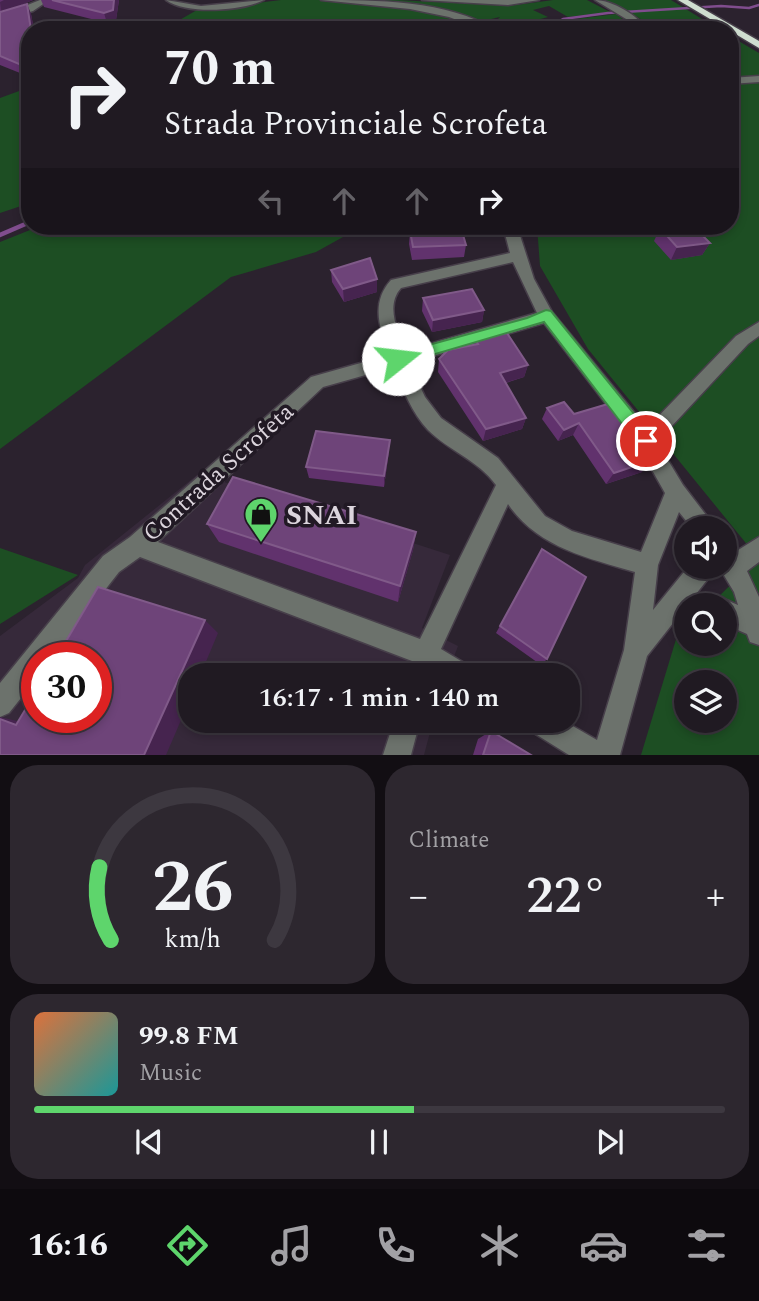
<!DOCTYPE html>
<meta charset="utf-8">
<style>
body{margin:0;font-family:Spectral,serif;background:#2d272f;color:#f1f3f6;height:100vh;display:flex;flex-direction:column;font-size:26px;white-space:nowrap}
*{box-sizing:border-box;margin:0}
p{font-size:23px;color:#a2a1a5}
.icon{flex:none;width:38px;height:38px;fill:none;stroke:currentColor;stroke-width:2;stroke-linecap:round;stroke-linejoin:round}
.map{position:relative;height:755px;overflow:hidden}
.sheet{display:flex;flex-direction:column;gap:10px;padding:10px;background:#120e13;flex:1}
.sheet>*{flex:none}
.banner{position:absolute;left:21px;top:21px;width:718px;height:214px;border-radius:28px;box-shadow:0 4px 10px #0003,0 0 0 2px #3d3840;background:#201a22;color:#f1f3f6;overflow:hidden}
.controls{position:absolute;left:674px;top:516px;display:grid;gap:14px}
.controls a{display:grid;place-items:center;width:63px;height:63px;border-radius:50%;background:#201a22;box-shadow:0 4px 10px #0003,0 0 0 2px #3d3840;font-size:35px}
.speed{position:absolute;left:21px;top:642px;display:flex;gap:14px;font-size:35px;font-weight:700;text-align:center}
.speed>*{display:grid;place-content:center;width:91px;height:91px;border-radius:50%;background:#201a22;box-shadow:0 4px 10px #0003,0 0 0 2px #3d3840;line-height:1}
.speed .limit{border:10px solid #d22;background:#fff;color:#111}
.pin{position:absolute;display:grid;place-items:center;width:60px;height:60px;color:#fff;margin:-30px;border:4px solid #fff;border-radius:50%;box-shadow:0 2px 7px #0007}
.me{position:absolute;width:77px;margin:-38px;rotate:74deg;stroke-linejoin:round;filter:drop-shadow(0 0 5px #0008)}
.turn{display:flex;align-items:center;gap:24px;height:147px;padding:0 28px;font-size:32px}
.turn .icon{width:91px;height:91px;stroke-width:2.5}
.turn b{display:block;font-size:49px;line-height:60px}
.lanes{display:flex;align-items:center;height:66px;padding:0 28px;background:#0003;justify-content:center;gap:35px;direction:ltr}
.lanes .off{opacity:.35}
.big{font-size:52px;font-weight:600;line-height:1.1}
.sheet .widget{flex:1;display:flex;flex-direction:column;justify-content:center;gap:10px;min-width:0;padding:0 24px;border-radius:28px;background:#2d272f}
.sheet .dial{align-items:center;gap:0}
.dial svg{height:182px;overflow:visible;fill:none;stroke:#3d3840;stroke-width:7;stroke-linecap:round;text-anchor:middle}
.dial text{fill:#f1f3f6;stroke:none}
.song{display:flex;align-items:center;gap:21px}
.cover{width:84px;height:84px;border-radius:10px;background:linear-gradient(135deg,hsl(20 70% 55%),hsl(180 70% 35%))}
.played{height:7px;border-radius:4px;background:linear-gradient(90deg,#5ed56c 55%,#3d3840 55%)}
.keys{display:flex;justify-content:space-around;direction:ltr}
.heat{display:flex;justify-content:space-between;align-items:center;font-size:38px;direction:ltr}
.sheet .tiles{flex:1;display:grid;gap:10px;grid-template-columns:1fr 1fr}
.widget:last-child{grid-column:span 2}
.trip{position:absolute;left:178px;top:663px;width:402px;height:70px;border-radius:28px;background:#201a22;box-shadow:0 4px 10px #0003,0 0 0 2px #3d3840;font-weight:600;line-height:70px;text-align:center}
.tabs{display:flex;height:112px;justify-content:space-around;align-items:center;background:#0d0a0e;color:#a2a1a5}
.tabs .icon{width:49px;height:49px}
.tabs .active{color:#5ed56c}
.tabs b{font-size:32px;color:#f1f3f6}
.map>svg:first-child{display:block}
.built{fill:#36293a;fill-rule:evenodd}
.green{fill:#1d4e23;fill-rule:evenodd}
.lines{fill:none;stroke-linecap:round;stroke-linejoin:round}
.stream-far1{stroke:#804d8e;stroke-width:2.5}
.stream{stroke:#804d8e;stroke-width:4.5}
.minor-casing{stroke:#473f4a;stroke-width:3}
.highway-casing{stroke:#473f4a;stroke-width:3}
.minor{fill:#6c726c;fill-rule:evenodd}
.highway{fill:#cfded0;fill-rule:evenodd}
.wall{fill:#61326d}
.shaded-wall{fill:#46244f}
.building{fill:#6e4479;stroke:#805a89;stroke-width:2}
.route{fill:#5ed56c;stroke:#3d8a46;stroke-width:2}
.labels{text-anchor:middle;stroke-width:7;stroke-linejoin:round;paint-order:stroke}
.street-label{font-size:24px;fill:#dcd5dd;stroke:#211924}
.near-poi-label{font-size:28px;font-weight:bold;fill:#dcd5dd;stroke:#211924;text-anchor:start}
</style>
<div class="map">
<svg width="759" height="755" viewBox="0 0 759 755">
<rect width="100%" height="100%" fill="#2b222e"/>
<path class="built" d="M 202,471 L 224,482 L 450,555 L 422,628 L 458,646 L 447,675 L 191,676 L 191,721 L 433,721 L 424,755 L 0,755 L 0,636 L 78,578 L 85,565 ZM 37,658 L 96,658 L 96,718 L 37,718 Z"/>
<path class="green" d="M 281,0 L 398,0 L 509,6 L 553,0 L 587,0 L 610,12 L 568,17 L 549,6 L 533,10 L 548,17 L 514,26 L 498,19 L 500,17 L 465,25 L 477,30 L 162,30 L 197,10 Z
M 605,0 L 671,0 L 720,30 L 649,30 L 652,25 Z
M 616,14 L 637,30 L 550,30 L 567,20 Z
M 730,36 L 759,53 L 759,755 L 641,755 L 677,636 L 686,628 L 686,644 L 724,644 L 724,606 L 710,605 L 758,558 L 588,349 L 540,266 L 537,226 L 730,226 ZM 686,682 L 724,682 L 724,721 L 686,721 Z
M 30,87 L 30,203 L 0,213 L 0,98 Z
M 40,226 L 359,226 L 361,227 L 316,252 L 231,277 L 0,449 L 0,242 Z
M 0,548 L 78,575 L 0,624 Z"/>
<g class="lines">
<path class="stream-far1" d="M 545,30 L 563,19 L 608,13 L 721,6 L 749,8 L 759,5"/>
<path class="stream" d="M 0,235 L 30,222"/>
<defs>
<path id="minor" d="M 40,0 L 49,0 L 33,11 L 0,21 L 0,16 Z
M 166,0 L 201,6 L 264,0 C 242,11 187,15 166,0 Z
M 321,0 C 374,0 449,0 495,30 L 483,30 L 449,17 L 410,9 Z
M 422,0 L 539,0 L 508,5 Z
M 595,0 C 612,0 639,16 647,30 L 639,30 L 636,25 Z
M 759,76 L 759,82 L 730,84 L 730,78 Z
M 503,226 L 517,226 L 534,279 L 552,312 L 647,428 L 736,336 L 759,322 L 759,336 L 748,344 L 657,442 L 683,485 L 716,528 L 692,528 L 679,512 L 658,565 L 653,610 L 688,567 L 714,567 L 711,575 L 647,656 L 620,755 L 569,755 L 529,730 L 525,721 L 564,721 L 597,740 L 624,650 L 635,572 C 587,558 537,547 508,504 L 441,649 L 471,667 L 475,676 L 438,676 L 434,673 L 433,676 L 407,676 L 412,661 L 140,557 L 119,572 L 52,658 L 37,658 L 37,678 L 9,713 L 0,717 L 0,683 L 103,556 L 130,537 L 311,377 L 389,355 C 380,329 370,303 391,280 L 510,253 ZM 513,262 L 537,313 L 405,351 C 398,331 385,306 401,288 ZM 544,323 L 639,447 L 665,493 L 641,552 L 572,531 L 545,516 L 498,458 L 441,418 L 425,397 L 409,363 ZM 394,367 C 402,388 412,413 428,430 C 449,451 478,460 496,485 L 420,639 L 158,542 L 323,387 Z
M 759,537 L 759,562 L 747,571 L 759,597 L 759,645 L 750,642 L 747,634 L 724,624 L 724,606 L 714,606 L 724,599 L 738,605 L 734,592 L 719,567 L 724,567 L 724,544 L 735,552 Z
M 394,721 L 420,721 L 411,755 L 383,755 Z"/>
<path id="highway" d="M 678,0 L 688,0 L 759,41 L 759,48 Z"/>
</defs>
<use href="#minor" class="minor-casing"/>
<use href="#highway" class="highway-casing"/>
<use href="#minor" class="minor"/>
<use href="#highway" class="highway"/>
</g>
<path class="wall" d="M 0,0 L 33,0 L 8,10 L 27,4 L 31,14 L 34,30 L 30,30 L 30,77 L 0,65 Z
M 41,0 L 119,0 L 116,20 L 107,23 L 44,7 Z
M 318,226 L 347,226 L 347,230 L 334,237 Z
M 660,228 L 710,243 L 702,255 L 671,260 L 654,241 Z
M 410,231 L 466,245 L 464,257 L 412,260 L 409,244 Z
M 331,270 L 377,292 L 344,302 L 332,282 Z
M 423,298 L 484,310 L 482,322 L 432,332 L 422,311 Z
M 474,338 L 528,365 L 524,377 L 506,383 L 526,418 L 522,429 L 483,441 L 438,372 L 439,359 L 472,345 Z
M 547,408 L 574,414 L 642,472 L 606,484 L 573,435 L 558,441 L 542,419 Z
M 389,451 L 384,487 L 309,478 L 306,467 Z
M 207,524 L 416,532 L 413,550 L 398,602 L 219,542 Z
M 542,549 L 547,659 L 541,665 L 496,633 Z
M 491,731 L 531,755 L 473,755 L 478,739 Z"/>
<path class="shaded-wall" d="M 4,0 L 33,0 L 1,13 L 0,2 Z
M 114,0 L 119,0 L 116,20 L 107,23 L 104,13 Z
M 27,4 L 31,14 L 34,30 L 31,30 Z
M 333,226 L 347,226 L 347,230 L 334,237 Z
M 710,243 L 702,255 L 671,260 L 677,247 Z
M 377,279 L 377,292 L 344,302 L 343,289 Z
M 484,310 L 482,322 L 432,332 L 433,320 Z
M 528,365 L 524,377 L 497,385 L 500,373 Z
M 526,418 L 522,429 L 483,441 L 486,429 Z
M 579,423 L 573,435 L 558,441 L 564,430 Z
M 390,440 L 389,451 L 384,487 L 384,476 Z
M 650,461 L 642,472 L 606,484 L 614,473 Z
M 416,532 L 413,550 L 398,602 L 400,586 Z
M 205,620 L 218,633 L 200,676 L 191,676 L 191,697 L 166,755 L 144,755 Z
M 0,717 L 17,721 L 46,732 L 16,725 L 0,719 Z"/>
<path class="building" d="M 52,0 L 114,0 L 113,10 L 104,13 Z
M 27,4 L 31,30 L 30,30 L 30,65 L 26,67 L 0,56 L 0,12 Z
M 46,25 L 67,30 L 35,30 Z
M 679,226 L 693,226 L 710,243 L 677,247 L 660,228 Z
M 461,228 L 466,245 L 413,247 L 410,231 Z
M 370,258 L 377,279 L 343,289 L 331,270 Z
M 472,289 L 484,310 L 433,320 L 423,298 Z
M 507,333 L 528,365 L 500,373 L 526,418 L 486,429 L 439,359 L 448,350 L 478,344 L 474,338 Z
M 564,402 L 574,414 L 608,404 L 650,461 L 614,473 L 579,423 L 564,430 L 547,408 Z
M 316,431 L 390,440 L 384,476 L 306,467 Z
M 233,477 L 416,532 L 400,586 L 207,524 Z
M 542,549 L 586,577 L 547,659 L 500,626 Z
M 98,587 L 205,620 L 144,755 L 0,755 L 0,719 L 16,725 L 37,690 L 37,718 L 96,718 L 96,658 L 56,658 Z
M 491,731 L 531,755 L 483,755 Z"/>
<path class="route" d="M 546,310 L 551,311 L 652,436 L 654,441 L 652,446 L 646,448 L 639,446 L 544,322 L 398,365 L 390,359 L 392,355 L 527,318 Z"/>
<defs>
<symbol id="shop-pin" viewBox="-11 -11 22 30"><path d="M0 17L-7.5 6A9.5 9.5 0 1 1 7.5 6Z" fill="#5ed56c" stroke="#211924"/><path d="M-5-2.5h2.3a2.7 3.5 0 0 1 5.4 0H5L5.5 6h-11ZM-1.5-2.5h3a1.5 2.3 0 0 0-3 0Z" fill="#111"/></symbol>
</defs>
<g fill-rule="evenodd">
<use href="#shop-pin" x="242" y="495" width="38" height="52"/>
</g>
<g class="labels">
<g class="street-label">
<text transform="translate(218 472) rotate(-42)" y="8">Contrada Scrofeta</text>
</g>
<g class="near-poi-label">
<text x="286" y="524">SNAI</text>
</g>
</g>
</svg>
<div class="controls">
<a><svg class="icon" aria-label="sound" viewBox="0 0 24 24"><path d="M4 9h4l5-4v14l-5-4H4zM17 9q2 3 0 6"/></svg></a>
<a><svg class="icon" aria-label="search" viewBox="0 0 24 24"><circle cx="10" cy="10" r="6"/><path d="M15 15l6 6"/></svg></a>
<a><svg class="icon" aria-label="layers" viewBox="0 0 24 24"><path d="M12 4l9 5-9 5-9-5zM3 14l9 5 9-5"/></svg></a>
</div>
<div class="speed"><div class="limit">30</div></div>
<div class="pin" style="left:646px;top:441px;background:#d93025"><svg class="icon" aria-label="arrive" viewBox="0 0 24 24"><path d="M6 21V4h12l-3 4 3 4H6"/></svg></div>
<svg class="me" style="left:398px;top:359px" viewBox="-20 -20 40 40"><circle r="19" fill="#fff"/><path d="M0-13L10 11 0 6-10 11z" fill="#5ed56c"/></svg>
<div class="trip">16:17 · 1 min · 140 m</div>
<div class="banner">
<div class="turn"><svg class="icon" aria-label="right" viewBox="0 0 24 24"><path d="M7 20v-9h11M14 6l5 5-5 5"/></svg><div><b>70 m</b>Strada Provinciale Scrofeta</div></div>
<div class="lanes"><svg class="icon off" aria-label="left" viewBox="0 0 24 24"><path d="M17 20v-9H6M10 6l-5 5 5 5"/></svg><svg class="icon off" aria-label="ahead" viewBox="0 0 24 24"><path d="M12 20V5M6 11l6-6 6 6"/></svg><svg class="icon off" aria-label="ahead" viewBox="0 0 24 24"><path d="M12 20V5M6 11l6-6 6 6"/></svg><svg class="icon" aria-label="right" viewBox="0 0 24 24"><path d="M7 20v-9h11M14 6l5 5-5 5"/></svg></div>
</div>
</div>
<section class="sheet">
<div class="tiles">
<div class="widget dial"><svg viewBox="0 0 100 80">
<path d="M14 69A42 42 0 1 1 86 69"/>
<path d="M14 69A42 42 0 0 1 9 37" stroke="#5ed56c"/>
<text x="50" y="56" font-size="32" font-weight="700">26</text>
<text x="50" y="72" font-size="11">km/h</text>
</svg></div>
<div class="widget"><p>Climate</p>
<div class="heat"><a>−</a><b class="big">22°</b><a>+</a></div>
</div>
<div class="widget">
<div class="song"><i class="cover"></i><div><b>99.8 FM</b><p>Music</p></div></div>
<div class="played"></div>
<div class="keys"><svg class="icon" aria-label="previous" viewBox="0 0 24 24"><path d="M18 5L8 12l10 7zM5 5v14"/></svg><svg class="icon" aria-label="pause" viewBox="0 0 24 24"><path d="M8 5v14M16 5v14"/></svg><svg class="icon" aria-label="next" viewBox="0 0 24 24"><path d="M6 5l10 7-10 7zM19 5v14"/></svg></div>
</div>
</div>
</section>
<nav class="tabs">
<b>16:16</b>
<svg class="icon active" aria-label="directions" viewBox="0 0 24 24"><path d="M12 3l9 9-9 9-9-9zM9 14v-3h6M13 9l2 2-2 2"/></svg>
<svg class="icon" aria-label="music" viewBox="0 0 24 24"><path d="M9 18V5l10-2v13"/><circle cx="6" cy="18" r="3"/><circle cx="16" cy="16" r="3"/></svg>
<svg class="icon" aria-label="phone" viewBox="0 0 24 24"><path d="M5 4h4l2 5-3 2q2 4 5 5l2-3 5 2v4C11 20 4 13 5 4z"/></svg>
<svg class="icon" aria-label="climate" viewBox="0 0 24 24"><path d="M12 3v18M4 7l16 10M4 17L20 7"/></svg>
<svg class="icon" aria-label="car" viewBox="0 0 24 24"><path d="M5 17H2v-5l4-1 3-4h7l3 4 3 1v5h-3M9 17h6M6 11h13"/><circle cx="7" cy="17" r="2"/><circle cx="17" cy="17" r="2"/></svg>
<svg class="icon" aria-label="filters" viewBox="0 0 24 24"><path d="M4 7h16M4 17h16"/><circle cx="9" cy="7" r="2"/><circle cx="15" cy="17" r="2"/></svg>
</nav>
